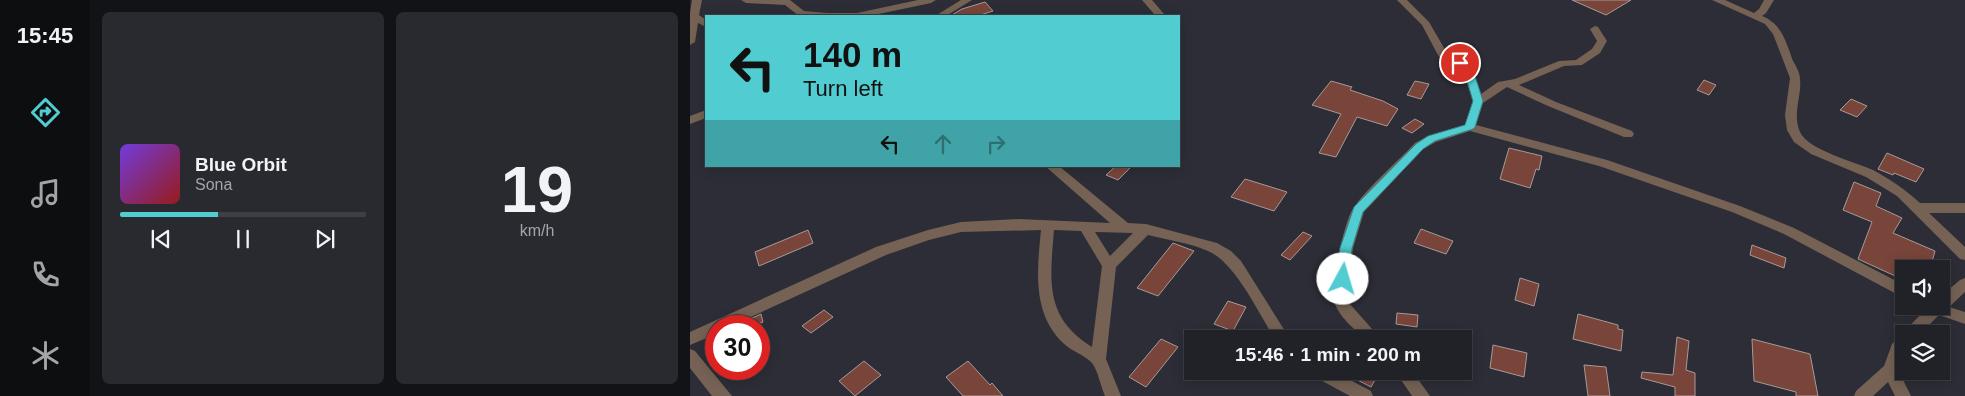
<!DOCTYPE html>
<meta charset="utf-8">
<style>
body{margin:0;font-family:Arial,sans-serif;background:#292a30;color:#f1f3f6;height:100vh;display:flex;flex-direction:column;font-size:19px;white-space:nowrap}
*{box-sizing:border-box;margin:0}
p{font-size:16px;color:#a2a4a8}
.icon{flex:none;width:28px;height:28px;fill:none;stroke:currentColor;stroke-width:2;stroke-linecap:round;stroke-linejoin:round}
.map{position:relative;flex:1;overflow:hidden}
.panel{display:flex;flex-direction:column;gap:12px;padding:12px;background:#121316;width:600px}
.panel>*{flex:none}
.hud{position:absolute;left:15px;top:15px;width:475px;height:152px;border-radius:0px;box-shadow:0 2px 12px #0003,0 0 0 1px #3e3f45;background:#51ccd1;color:#111;overflow:hidden}
.controls{position:absolute;left:1205px;top:260px;display:grid;gap:10px}
.controls a{display:grid;place-items:center;width:55px;height:55px;border-radius:0px;background:#212228;box-shadow:0 2px 12px #0003,0 0 0 1px #3e3f45;font-size:25px}
.speed{position:absolute;left:15px;top:315px;display:flex;gap:10px;font-size:25px;font-weight:700;text-align:center}
.speed>*{display:grid;place-content:center;width:65px;height:65px;border-radius:50%;background:#212228;box-shadow:0 2px 12px #0003,0 0 0 1px #3e3f45;line-height:1}
.speed .limit{border:8px solid #d22;background:#fff;color:#111}
.pin{position:absolute;display:grid;place-items:center;width:42px;height:42px;color:#fff;margin:-21px;border:2px solid #fff;border-radius:50%;box-shadow:0 1px 5px #0007}
.me{position:absolute;width:55px;margin:-28px;rotate:6deg;stroke-linejoin:round;filter:drop-shadow(0 0 4px #0008)}
.turn{display:flex;align-items:center;gap:18px;height:105px;padding:0 15px;font-size:22px}
.turn .icon{width:65px;height:65px;stroke-width:2.5}
.turn b{display:block;font-size:35px;line-height:42px}
.lanes{display:flex;align-items:center;height:48px;padding:0 15px;background:#0003;justify-content:center;gap:25px;direction:ltr}
.lanes .off{opacity:.35}
.panel .widget{flex:1;display:flex;flex-direction:column;justify-content:center;gap:8px;min-width:0;padding:0 18px;border-radius:8px;background:#292a30}
.panel .dial{align-items:center;gap:0}
.dial b{font-size:65px;line-height:1}
.song{display:flex;align-items:center;gap:15px}
.cover{width:60px;height:60px;border-radius:8px;background:linear-gradient(135deg,hsl(260 70% 55%),hsl(0 70% 35%))}
.played{height:5px;border-radius:2px;background:linear-gradient(90deg,#51ccd1 40%,#3e3f45 40%)}
.keys{display:flex;justify-content:space-around;direction:ltr}
.panel .tiles{flex:1;display:grid;gap:12px;grid-template-columns:repeat(2,1fr)}
.trip{position:absolute;left:494px;top:330px;width:288px;height:50px;border-radius:0px;background:#212228;box-shadow:0 2px 12px #0003,0 0 0 1px #3e3f45;font-weight:800;line-height:50px;text-align:center}
main{display:flex;flex:1;min-height:0}
.menu{display:flex;flex-direction:column;width:90px;justify-content:space-around;align-items:center;background:#0d0e10;color:#a2a4a8}
.menu .icon{width:35px;height:35px}
.menu .current{color:#51ccd1}
.menu b{font-size:22px;color:#f1f3f6}
.map>svg:first-child{display:block}
.building{fill:#79453b;stroke:#a79a98}
.lines{fill:none;stroke-linecap:round;stroke-linejoin:round}
.street{fill:#756254;fill-rule:evenodd}
.route{fill:#51ccd1;stroke:#358588}
</style>
<main>
<nav class="menu">
<b>15:45</b>
<svg class="icon current" aria-label="directions" viewBox="0 0 24 24"><path d="M12 3l9 9-9 9-9-9zM9 14v-3h6M13 9l2 2-2 2"/></svg>
<svg class="icon" aria-label="music" viewBox="0 0 24 24"><path d="M9 18V5l10-2v13"/><circle cx="6" cy="18" r="3"/><circle cx="16" cy="16" r="3"/></svg>
<svg class="icon" aria-label="phone" viewBox="0 0 24 24"><path d="M5 4h4l2 5-3 2q2 4 5 5l2-3 5 2v4C11 20 4 13 5 4z"/></svg>
<svg class="icon" aria-label="climate" viewBox="0 0 24 24"><path d="M12 3v18M4 7l16 10M4 17L20 7"/></svg>
</nav>
<section class="panel">
<div class="tiles">
<div class="widget">
<div class="song"><i class="cover"></i><div><b>Blue Orbit</b><p>Sona</p></div></div>
<div class="played"></div>
<div class="keys"><svg class="icon" aria-label="previous" viewBox="0 0 24 24"><path d="M18 5L8 12l10 7zM5 5v14"/></svg><svg class="icon" aria-label="pause" viewBox="0 0 24 24"><path d="M8 5v14M16 5v14"/></svg><svg class="icon" aria-label="next" viewBox="0 0 24 24"><path d="M6 5l10 7-10 7zM19 5v14"/></svg></div>
</div>
<div class="widget dial"><b>19</b><p>km/h</p></div>
</div>
</section>
<div class="map">
<svg width="1275" height="396" viewBox="0 0 1275 396">
<rect width="100%" height="100%" fill="#2c2d36"/>
<path class="building" d="M 882,0 L 941,0 L 916,15 Z
M 295,2 L 303,11 L 287,16 L 260,16 L 272,9 Z
M 1014,80 L 1026,85 L 1019,95 L 1007,90 Z
M 641,81 L 662,87 L 660,90 L 693,101 L 708,109 L 697,126 L 667,117 L 646,157 L 629,153 L 651,114 L 622,105 Z
M 725,81 L 739,84 L 731,99 L 717,95 Z
M 1161,99 L 1177,106 L 1167,117 L 1150,110 Z
M 725,119 L 734,124 L 722,133 L 712,128 Z
M 819,148 L 852,156 L 849,170 L 846,169 L 840,188 L 810,179 Z
M 1197,153 L 1234,169 L 1226,182 L 1204,173 L 1203,175 L 1188,169 Z
M 426,166 L 442,166 L 428,180 L 416,175 Z
M 555,179 L 581,187 L 597,192 L 584,211 L 541,197 Z
M 1164,182 L 1191,193 L 1186,206 L 1212,218 L 1203,233 L 1245,251 L 1240,269 L 1214,269 L 1214,280 L 1168,259 L 1182,222 L 1153,210 Z
M 731,229 L 763,241 L 756,254 L 724,243 Z
M 118,230 L 123,243 L 69,266 L 65,252 Z
M 613,232 L 622,236 L 600,260 L 591,255 Z
M 483,243 L 504,251 L 468,296 L 447,288 Z
M 1062,245 L 1096,258 L 1094,268 L 1060,255 Z
M 830,278 L 849,284 L 844,306 L 825,300 Z
M 538,301 L 556,307 L 543,331 L 524,324 Z
M 134,310 L 143,317 L 121,333 L 112,326 Z
M 707,313 L 728,315 L 727,327 L 706,324 Z
M 71,314 L 73,322 L 63,326 L 45,326 Z
M 888,314 L 928,325 L 928,329 L 933,330 L 931,351 L 883,339 Z
M 987,337 L 999,341 L 996,370 L 1005,373 L 1005,396 L 985,396 L 985,387 L 951,378 L 952,372 L 983,375 Z
M 471,339 L 488,347 L 456,387 L 439,377 Z
M 1062,339 L 1120,354 L 1128,396 L 1106,396 L 1106,392 L 1064,381 Z
M 803,345 L 837,353 L 834,377 L 800,368 Z
M 174,361 L 191,375 L 165,396 L 149,381 Z
M 278,361 L 300,385 L 302,383 L 313,396 L 273,396 L 256,377 Z
M 894,365 L 916,367 L 920,396 L 898,396 Z
M 650,371 L 690,371 L 681,387 Z"/>
<g class="lines">
<path class="street" d="M 2,0 L 12,0 L 9,15 L 16,20 L 16,27 L 8,23 L 5,42 L 0,45 L 0,13 Z
M 51,0 L 100,0 L 114,11 L 137,13 L 167,13 L 228,0 L 246,0 L 241,3 L 179,16 L 109,16 L 95,5 L 56,3 Z
M 271,0 L 282,0 L 256,16 L 245,16 Z
M 452,0 L 462,0 L 474,14 L 472,16 L 464,16 L 464,14 Z
M 707,0 L 717,0 L 739,22 L 757,53 L 774,61 L 782,68 L 791,94 L 808,82 L 825,79 L 869,61 L 886,60 L 902,49 L 907,41 L 900,29 L 905,26 L 908,27 L 917,41 L 910,53 L 892,65 L 874,66 L 829,85 L 866,102 L 942,131 L 944,134 L 942,137 L 934,137 L 858,106 L 817,87 L 793,103 L 786,125 L 917,160 L 1050,206 L 1104,228 L 1214,285 L 1214,298 L 1094,234 L 1042,212 L 909,166 L 780,131 L 746,142 L 733,149 L 674,212 L 663,248 L 658,294 L 659,303 L 691,339 L 674,339 C 664,328 650,318 645,304 C 640,288 654,220 664,207 C 679,186 706,163 725,143 L 738,136 L 775,125 L 783,101 L 773,71 L 766,65 L 749,57 L 732,25 Z
M 1022,0 L 1035,0 L 1064,13 L 1069,9 L 1074,0 L 1084,0 L 1076,13 L 1072,16 C 1092,24 1096,42 1103,61 C 1106,66 1110,73 1110,79 C 1112,96 1102,114 1110,132 C 1118,150 1165,162 1183,170 C 1200,179 1216,190 1230,203 L 1275,203 L 1275,213 L 1239,213 L 1275,247 L 1275,260 L 1270,259 L 1207,196 L 1176,177 L 1121,154 L 1104,142 L 1097,130 L 1095,115 L 1100,78 L 1083,34 L 1075,24 Z
M 16,110 L 16,118 L 0,124 L 0,116 Z
M 355,166 L 369,166 L 438,223 L 456,224 L 527,243 L 541,251 L 551,261 L 600,339 L 585,339 C 569,314 545,262 518,251 C 500,243 478,240 458,235 L 426,267 L 416,359 L 431,396 L 415,396 C 411,387 408,371 402,363 C 395,355 381,351 373,343 C 342,313 347,270 351,230 L 271,232 L 239,240 L 196,255 L 41,326 L 26,326 L 26,334 L 0,345 L 0,332 L 186,247 L 238,230 L 271,222 L 329,219 L 420,223 ZM 364,230 L 391,231 L 412,266 L 402,347 C 354,317 360,281 364,230 ZM 405,232 L 443,233 L 420,256 Z
M 1275,278 L 1275,292 L 1259,307 L 1275,312 L 1275,324 L 1249,315 L 1230,334 L 1214,334 L 1214,352 L 1208,370 L 1221,396 L 1205,396 L 1198,382 L 1183,396 L 1164,396 L 1166,391 L 1194,366 L 1202,344 L 1235,310 L 1233,306 L 1251,306 L 1251,296 L 1270,280 Z
M 0,349 L 5,351 L 42,396 L 22,396 L 0,368 Z
M 620,371 L 643,371 L 681,391 L 683,396 L 660,396 L 623,376 Z
M 705,371 L 722,371 L 740,396 L 722,396 Z"/>
</g>
<path class="route" d="M 770,60 L 783,70 L 793,101 L 785,127 L 783,129 L 745,141 L 733,149 L 673,212 L 662,248 L 659,279 L 657,282 L 648,282 L 647,279 L 650,248 L 664,207 L 726,144 L 738,136 L 775,125 L 783,101 L 774,71 L 765,63 Z"/>
</svg>
<div class="controls">
<a><svg class="icon" aria-label="sound" viewBox="0 0 24 24"><path d="M4 9h4l5-4v14l-5-4H4zM17 9q2 3 0 6"/></svg></a>
<a><svg class="icon" aria-label="layers" viewBox="0 0 24 24"><path d="M12 4l9 5-9 5-9-5zM3 14l9 5 9-5"/></svg></a>
</div>
<div class="speed"><div class="limit">30</div></div>
<div class="pin" style="left:770px;top:63px;background:#d93025"><svg class="icon" aria-label="arrive" viewBox="0 0 24 24"><path d="M6 21V4h12l-3 4 3 4H6"/></svg></div>
<svg class="me" style="left:653px;top:279px" viewBox="-20 -20 40 40"><circle r="19" fill="#fff"/><path d="M0-13L10 11 0 6-10 11z" fill="#51ccd1"/></svg>
<div class="trip">15:46 · 1 min · 200 m</div>
<div class="hud">
<div class="turn"><svg class="icon" aria-label="left" viewBox="0 0 24 24"><path d="M17 20v-9H6M10 6l-5 5 5 5"/></svg><div><b>140 m</b>Turn left</div></div>
<div class="lanes"><svg class="icon" aria-label="left" viewBox="0 0 24 24"><path d="M17 20v-9H6M10 6l-5 5 5 5"/></svg><svg class="icon off" aria-label="ahead" viewBox="0 0 24 24"><path d="M12 20V5M6 11l6-6 6 6"/></svg><svg class="icon off" aria-label="right" viewBox="0 0 24 24"><path d="M7 20v-9h11M14 6l5 5-5 5"/></svg></div>
</div>
</div>
</main>
